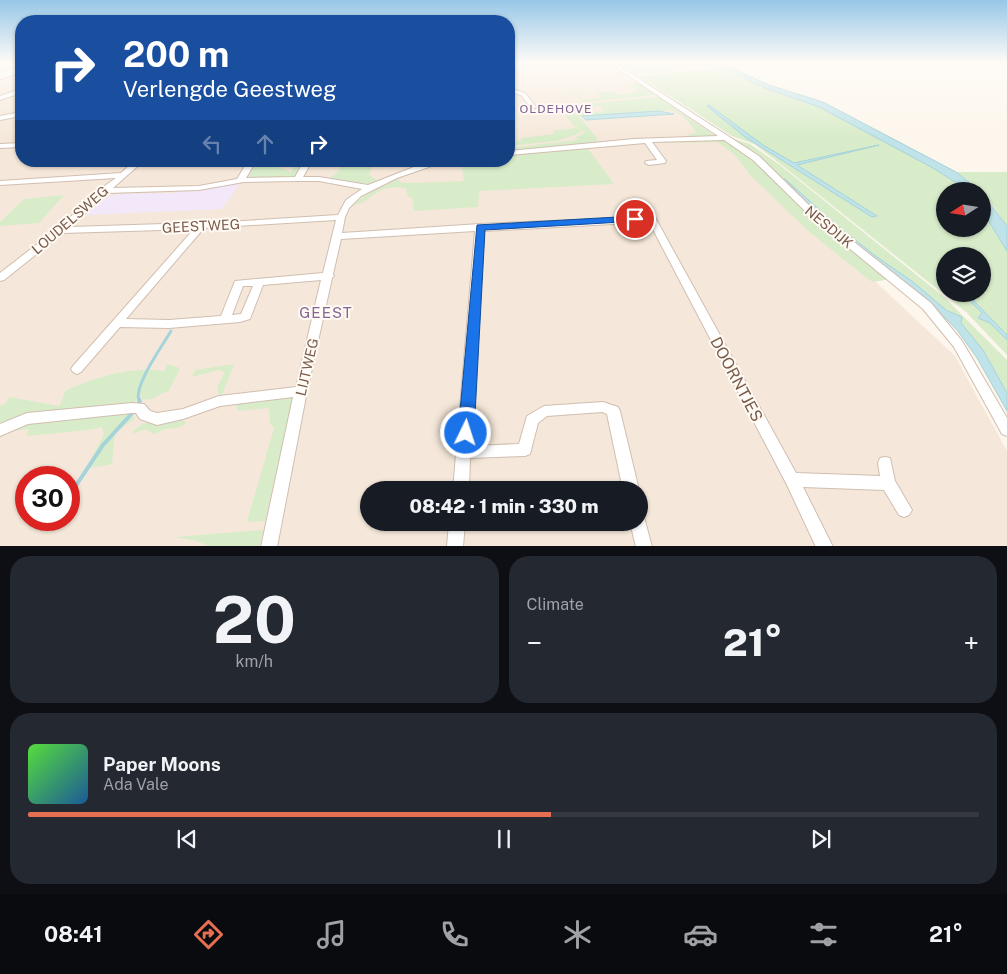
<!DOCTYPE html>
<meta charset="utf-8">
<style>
body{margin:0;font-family:"Public Sans",sans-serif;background:#242831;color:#f1f3f6;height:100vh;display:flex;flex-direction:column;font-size:19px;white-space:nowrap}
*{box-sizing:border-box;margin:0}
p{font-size:16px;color:#9ea1a6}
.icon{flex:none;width:28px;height:28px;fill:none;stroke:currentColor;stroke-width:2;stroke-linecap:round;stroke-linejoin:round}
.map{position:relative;height:546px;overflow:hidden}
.drawer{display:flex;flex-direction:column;gap:10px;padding:10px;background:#0d0f14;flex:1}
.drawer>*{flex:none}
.hud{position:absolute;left:15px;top:15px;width:500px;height:152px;border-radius:20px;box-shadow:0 1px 4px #0004;background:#1a4fa0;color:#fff;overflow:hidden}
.needle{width:32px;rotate:258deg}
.fabs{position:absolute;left:936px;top:182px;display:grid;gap:10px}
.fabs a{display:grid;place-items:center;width:55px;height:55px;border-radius:50%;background:#171b24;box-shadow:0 1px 4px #0004;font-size:25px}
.speed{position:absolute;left:15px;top:466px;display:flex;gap:10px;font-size:25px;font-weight:700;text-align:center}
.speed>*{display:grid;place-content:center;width:65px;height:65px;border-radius:50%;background:#171b24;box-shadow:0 1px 4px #0004;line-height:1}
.speed .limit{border:8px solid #d22;background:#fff;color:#111}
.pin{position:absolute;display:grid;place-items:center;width:42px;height:42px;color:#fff;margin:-21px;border:2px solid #fff;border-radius:50%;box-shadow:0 1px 5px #0007}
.me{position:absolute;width:55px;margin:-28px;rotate:4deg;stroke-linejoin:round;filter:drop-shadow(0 0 4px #0008)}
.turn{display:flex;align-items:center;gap:18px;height:105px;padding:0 25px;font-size:22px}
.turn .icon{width:65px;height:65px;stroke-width:2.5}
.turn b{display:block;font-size:35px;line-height:42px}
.lanes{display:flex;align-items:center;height:48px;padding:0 25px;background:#0003;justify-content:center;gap:25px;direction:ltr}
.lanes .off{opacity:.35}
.big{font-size:38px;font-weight:800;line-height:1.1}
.drawer .widget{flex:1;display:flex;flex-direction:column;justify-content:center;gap:8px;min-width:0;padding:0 18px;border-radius:20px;background:#242831}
.drawer .dial{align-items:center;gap:0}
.dial b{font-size:65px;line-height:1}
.song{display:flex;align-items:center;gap:15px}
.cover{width:60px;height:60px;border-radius:8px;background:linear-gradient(135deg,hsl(110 70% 55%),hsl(210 70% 35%))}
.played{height:5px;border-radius:2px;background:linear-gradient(90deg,#e76f51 55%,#363941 55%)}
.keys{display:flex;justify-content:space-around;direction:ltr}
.heat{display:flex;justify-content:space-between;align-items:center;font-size:28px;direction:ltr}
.drawer .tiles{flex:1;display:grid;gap:10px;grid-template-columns:1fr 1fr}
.widget:last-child{grid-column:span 2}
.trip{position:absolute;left:360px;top:481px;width:288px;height:50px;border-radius:25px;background:#171b24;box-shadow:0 1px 4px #0004;font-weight:800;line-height:50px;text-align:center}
.menu{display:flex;height:80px;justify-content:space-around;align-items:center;background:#090b0e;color:#9ea1a6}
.menu .icon{width:35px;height:35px}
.menu .on{color:#e76f51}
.menu b{font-size:22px;color:#f1f3f6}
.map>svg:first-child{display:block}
.residential{fill:#f5e8da;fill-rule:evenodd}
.education{fill:#f3e8fa}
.green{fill:#d8ecc9;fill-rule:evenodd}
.water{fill:#bfe3e8;stroke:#a5d3da}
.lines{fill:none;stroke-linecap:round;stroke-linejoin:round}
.stream-far1{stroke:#a5d3da;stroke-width:3}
.stream{stroke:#a5d3da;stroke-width:4}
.minor-casing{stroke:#d1beb0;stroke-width:2}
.secondary-casing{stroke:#d6c0b0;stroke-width:2}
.minor{fill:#fff;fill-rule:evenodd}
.secondary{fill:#fff;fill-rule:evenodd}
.route{fill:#1a73e8;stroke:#114b97}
.labels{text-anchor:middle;stroke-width:4;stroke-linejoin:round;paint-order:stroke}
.far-neighbourhood-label{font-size:12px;letter-spacing:1px;fill:#846695;stroke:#fffaf3}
.street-label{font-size:14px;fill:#7a5c4d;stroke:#fffaf3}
.neighbourhood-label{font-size:15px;letter-spacing:1px;fill:#846695;stroke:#fffaf3}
.near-street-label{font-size:16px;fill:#7a5c4d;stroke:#fffaf3}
</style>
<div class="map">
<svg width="1007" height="547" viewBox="0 0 1007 547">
<rect width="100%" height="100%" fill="#fdf6ec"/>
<path class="residential" d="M 0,63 L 21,63 L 21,161 L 509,161 L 509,63 L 606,63 L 744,159 L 955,356 L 1007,451 L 1007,546 L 0,546 ZM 26,478 L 69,478 L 69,520 L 26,520 ZM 369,490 L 639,490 L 639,522 L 369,522 Z"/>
<path class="education" d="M 240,183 L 222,209 L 85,215 L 103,198 L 119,194 L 174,193 Z"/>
<path class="green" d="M 618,63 L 714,63 L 671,69 L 674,71 L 670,72 L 636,74 Z
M 722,67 L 765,88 L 819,107 L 933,168 L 969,191 L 945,191 L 945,229 L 982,229 L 983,212 L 1007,251 L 1007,355 L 966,312 L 774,159 L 754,144 L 732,136 L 639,76 ZM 945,256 L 982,256 L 982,294 L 945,294 Z
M 636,82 L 655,95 L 583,102 L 576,95 L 556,96 L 578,94 L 583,100 L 602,98 L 596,92 L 614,92 L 617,95 L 638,92 L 628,84 Z
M 658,97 L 717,137 L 690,137 L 688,134 L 696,133 C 693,125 678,110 670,110 C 640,112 609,114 579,117 L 597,138 L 596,143 L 509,152 L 509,148 L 578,140 L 576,137 L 584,133 L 571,119 L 582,132 L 557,141 L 509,146 L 509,142 L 522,140 L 521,138 L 554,134 L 553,131 L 576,128 L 565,115 L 605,111 L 600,106 L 557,110 L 554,107 Z
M 731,138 L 750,144 L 780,165 L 944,297 L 1007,360 L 1007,393 L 983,350 L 961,323 L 958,315 L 921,297 Z
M 722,139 L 758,161 L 810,215 L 890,279 L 873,282 L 868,279 L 807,230 L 750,175 L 734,154 L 717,142 L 653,143 Z
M 586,146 L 614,184 L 479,191 L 478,207 L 414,211 L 412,197 L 408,197 L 406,188 C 373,183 374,203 353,205 L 367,194 L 397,179 L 402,183 L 408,183 L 464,181 L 461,161 L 509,161 L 509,155 Z
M 258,161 L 271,161 L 274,165 L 291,172 L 296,161 L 304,161 L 294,177 L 248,177 Z
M 343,161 L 393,161 L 373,164 L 369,175 L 378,181 L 368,184 L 329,178 L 338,172 Z
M 956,172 L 1007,172 L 1007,226 L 982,191 Z
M 64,195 L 39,223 L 0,226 L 0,222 L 24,199 Z
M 167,364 L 180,368 L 169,391 C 159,393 153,402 143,399 L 139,393 L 133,406 L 0,428 L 0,406 L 6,403 L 9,397 L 59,406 L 66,390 C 99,377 128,366 164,371 Z
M 234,364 L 222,395 L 218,394 L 218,385 L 225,372 L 218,370 L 192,377 L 195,370 Z
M 295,396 L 265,521 L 247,522 L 274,428 L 270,423 L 269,408 L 238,411 L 235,401 Z
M 128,411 L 135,419 L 115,432 L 112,464 L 86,469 L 104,434 L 102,427 L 88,430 L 27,436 L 29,429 L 13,431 L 25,422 Z
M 182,419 L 186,423 C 179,429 173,428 165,429 C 161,430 158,434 153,434 L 146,429 L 132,434 C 141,417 165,422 182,419 Z
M 263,530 L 259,546 L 208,546 L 197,541 L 174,537 Z"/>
<path class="water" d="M 727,66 L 769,85 L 823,102 L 956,172 L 980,191 L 969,191 L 933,168 L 819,107 L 765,88 L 722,67 Z
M 709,105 L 763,145 L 794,163 L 879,145 L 797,165 L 877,216 L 872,217 L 745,137 L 707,106 Z
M 659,111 L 674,114 L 586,120 L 582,116 Z
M 784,178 L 835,224 L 877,257 L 913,282 L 946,310 L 962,317 L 961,323 L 983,350 L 1007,393 L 1007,411 L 977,358 L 957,330 L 926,298 L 814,211 Z
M 982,194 L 1007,226 L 1007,251 L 983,212 Z
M 963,294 L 967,294 L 1007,335 L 1007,340 L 990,323 L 978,318 L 982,313 Z"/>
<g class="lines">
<path class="stream-far1" d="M 139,401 C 133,386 163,345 171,331"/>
<path class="stream" d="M 137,406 L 140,402 L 139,399
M 69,496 L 103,445 L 134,411"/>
<defs>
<path id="minor" d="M 519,63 L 525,63 L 520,68 L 509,71 L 509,67 L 516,66 Z
M 609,63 L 615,63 L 759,156 L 815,211 L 931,303 L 962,341 L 1007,418 L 1007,436 L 1002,434 L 954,347 L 923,309 L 809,215 L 753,160 L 724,140 L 652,142 L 666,161 L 665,163 L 649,165 L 645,163 L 646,161 L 657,160 L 645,143 L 509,155 L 509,151 L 634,139 L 718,136 Z
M 21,68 L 21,72 L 0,79 L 0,75 Z
M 509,88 L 525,93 L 536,107 L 535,108 L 531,108 L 521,95 L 509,92 Z
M 21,89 L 21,93 L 0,100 L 0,96 Z
M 21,112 L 21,116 L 0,120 L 0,116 Z
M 21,143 L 21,147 L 0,148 L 0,144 Z
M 134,161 L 167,161 L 163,163 L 140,164 L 113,188 L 199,186 L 237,179 L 248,161 L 256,161 L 246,178 L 295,177 L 304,161 L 312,161 L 303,177 L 319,177 L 368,185 L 419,165 L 432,161 L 446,161 L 397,178 L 361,196 L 349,208 L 345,217 L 342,233 L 480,224 L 646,217 L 644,212 L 645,210 L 651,210 L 796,473 L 880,476 L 878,463 L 880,458 L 885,457 L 890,458 L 895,481 L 912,510 L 909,515 L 904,517 L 899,515 L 884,490 L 803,487 L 833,547 L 816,547 L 787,485 L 649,222 L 484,231 L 471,446 L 519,444 L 527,416 L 544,406 L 603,402 L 618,407 L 620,411 L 639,490 L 623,490 L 607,414 L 602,412 L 547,416 L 538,423 L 530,454 L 525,456 L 470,458 L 469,490 L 453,490 L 475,231 L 341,239 L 333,274 L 334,276 L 332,278 L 307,391 L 277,547 L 261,547 L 293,397 L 220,406 L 183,419 L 157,425 L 140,419 L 136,413 L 132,413 L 28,424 L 0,436 L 0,424 L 27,413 L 132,403 L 144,404 L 150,411 L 157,413 L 183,409 L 219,396 L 296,387 L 321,280 L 263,285 L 250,319 L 240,322 L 169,328 L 120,327 L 81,372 L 77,374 L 73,372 L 71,369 L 73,366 L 194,229 L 63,233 L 4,280 L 0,281 L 0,273 L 58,228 L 99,192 L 100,189 L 116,178 L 0,185 L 0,181 L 121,173 ZM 298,181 L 319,181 L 362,189 L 346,200 L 338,215 L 227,222 L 70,227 L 107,193 L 199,190 L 244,182 ZM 336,220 L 323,273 L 235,281 L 221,316 L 169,320 L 126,319 L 204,228 ZM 243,286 L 253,286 L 241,314 L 232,315 Z
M 639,515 L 644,517 L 652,547 L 636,547 L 630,522 L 639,522 Z
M 449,522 L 465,522 L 463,547 L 447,547 Z"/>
<path id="secondary" d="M 18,66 L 21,66 L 21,70 L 0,77 L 0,73 Z"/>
</defs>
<use href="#minor" class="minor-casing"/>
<use href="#secondary" class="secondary-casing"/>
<use href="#minor" class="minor"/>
<use href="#secondary" class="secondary"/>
</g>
<linearGradient id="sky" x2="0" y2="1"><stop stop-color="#97c7e8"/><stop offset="0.45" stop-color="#fefbf6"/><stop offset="1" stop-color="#fefbf6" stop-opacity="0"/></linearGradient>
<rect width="1007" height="139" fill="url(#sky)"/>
<path class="route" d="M 635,216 L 640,219 L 639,221 L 485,230 L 474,433 L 471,438 L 466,440 L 460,438 L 458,433 L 477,225 Z"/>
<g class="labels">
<g class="far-neighbourhood-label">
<text x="556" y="113">OLDEHOVE</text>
</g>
<g class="street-label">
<text transform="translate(70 220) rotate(-41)" y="5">LOUDELSWEG</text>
<text transform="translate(201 226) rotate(-3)" y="5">GEESTWEG</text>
<text transform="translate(829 227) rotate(40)" y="5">NESDIJK</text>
<text transform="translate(307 367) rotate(-77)" y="5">LIJTWEG</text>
</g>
<g class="neighbourhood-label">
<text x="326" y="318">GEEST</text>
</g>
<g class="near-street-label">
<text transform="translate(737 379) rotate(62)" y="6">DOORNTJES</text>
</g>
</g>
</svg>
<div class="fabs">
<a><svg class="needle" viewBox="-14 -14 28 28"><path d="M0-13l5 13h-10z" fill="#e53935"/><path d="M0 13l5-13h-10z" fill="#9ea1a6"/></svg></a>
<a><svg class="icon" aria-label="layers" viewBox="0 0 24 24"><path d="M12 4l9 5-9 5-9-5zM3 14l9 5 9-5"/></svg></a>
</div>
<div class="speed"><div class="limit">30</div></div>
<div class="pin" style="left:635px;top:219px;background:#d93025"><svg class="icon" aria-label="arrive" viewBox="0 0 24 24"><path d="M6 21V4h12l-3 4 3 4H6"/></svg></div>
<svg class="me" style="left:466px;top:433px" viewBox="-20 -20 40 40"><circle r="17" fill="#1a73e8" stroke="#fff" stroke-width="3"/><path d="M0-11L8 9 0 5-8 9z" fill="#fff"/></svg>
<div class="trip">08:42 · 1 min · 330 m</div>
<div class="hud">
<div class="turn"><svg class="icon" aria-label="right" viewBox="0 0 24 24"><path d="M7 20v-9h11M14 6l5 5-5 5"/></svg><div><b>200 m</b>Verlengde Geestweg</div></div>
<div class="lanes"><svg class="icon off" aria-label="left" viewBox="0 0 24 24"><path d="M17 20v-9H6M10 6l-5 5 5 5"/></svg><svg class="icon off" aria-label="ahead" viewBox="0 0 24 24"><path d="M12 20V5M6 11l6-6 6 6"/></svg><svg class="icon" aria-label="right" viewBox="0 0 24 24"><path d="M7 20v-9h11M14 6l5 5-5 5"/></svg></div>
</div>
</div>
<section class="drawer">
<div class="tiles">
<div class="widget dial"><b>20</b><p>km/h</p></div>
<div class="widget"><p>Climate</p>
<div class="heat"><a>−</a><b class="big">21°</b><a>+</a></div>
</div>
<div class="widget">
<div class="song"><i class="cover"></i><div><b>Paper Moons</b><p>Ada Vale</p></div></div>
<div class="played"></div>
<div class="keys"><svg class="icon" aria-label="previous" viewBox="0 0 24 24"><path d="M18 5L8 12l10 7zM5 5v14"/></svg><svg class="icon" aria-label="pause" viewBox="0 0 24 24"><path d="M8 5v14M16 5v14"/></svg><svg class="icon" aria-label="next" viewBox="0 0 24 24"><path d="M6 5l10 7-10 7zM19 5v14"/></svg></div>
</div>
</div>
</section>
<nav class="menu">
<b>08:41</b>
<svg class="icon on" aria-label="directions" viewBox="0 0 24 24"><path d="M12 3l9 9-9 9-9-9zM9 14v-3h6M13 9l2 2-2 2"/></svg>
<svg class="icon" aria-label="music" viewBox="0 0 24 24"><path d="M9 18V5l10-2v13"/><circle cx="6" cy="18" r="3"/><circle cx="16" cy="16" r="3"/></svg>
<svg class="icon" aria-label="phone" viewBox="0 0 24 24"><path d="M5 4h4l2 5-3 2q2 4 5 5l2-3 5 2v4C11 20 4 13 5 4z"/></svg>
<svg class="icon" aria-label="climate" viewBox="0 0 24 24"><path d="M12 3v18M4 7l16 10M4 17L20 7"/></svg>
<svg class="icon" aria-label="car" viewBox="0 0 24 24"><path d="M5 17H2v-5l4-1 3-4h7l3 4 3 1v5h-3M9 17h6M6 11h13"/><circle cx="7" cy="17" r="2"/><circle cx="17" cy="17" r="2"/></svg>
<svg class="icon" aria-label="filters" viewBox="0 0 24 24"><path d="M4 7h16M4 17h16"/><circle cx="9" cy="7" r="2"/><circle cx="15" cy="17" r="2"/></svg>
<b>21°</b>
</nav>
